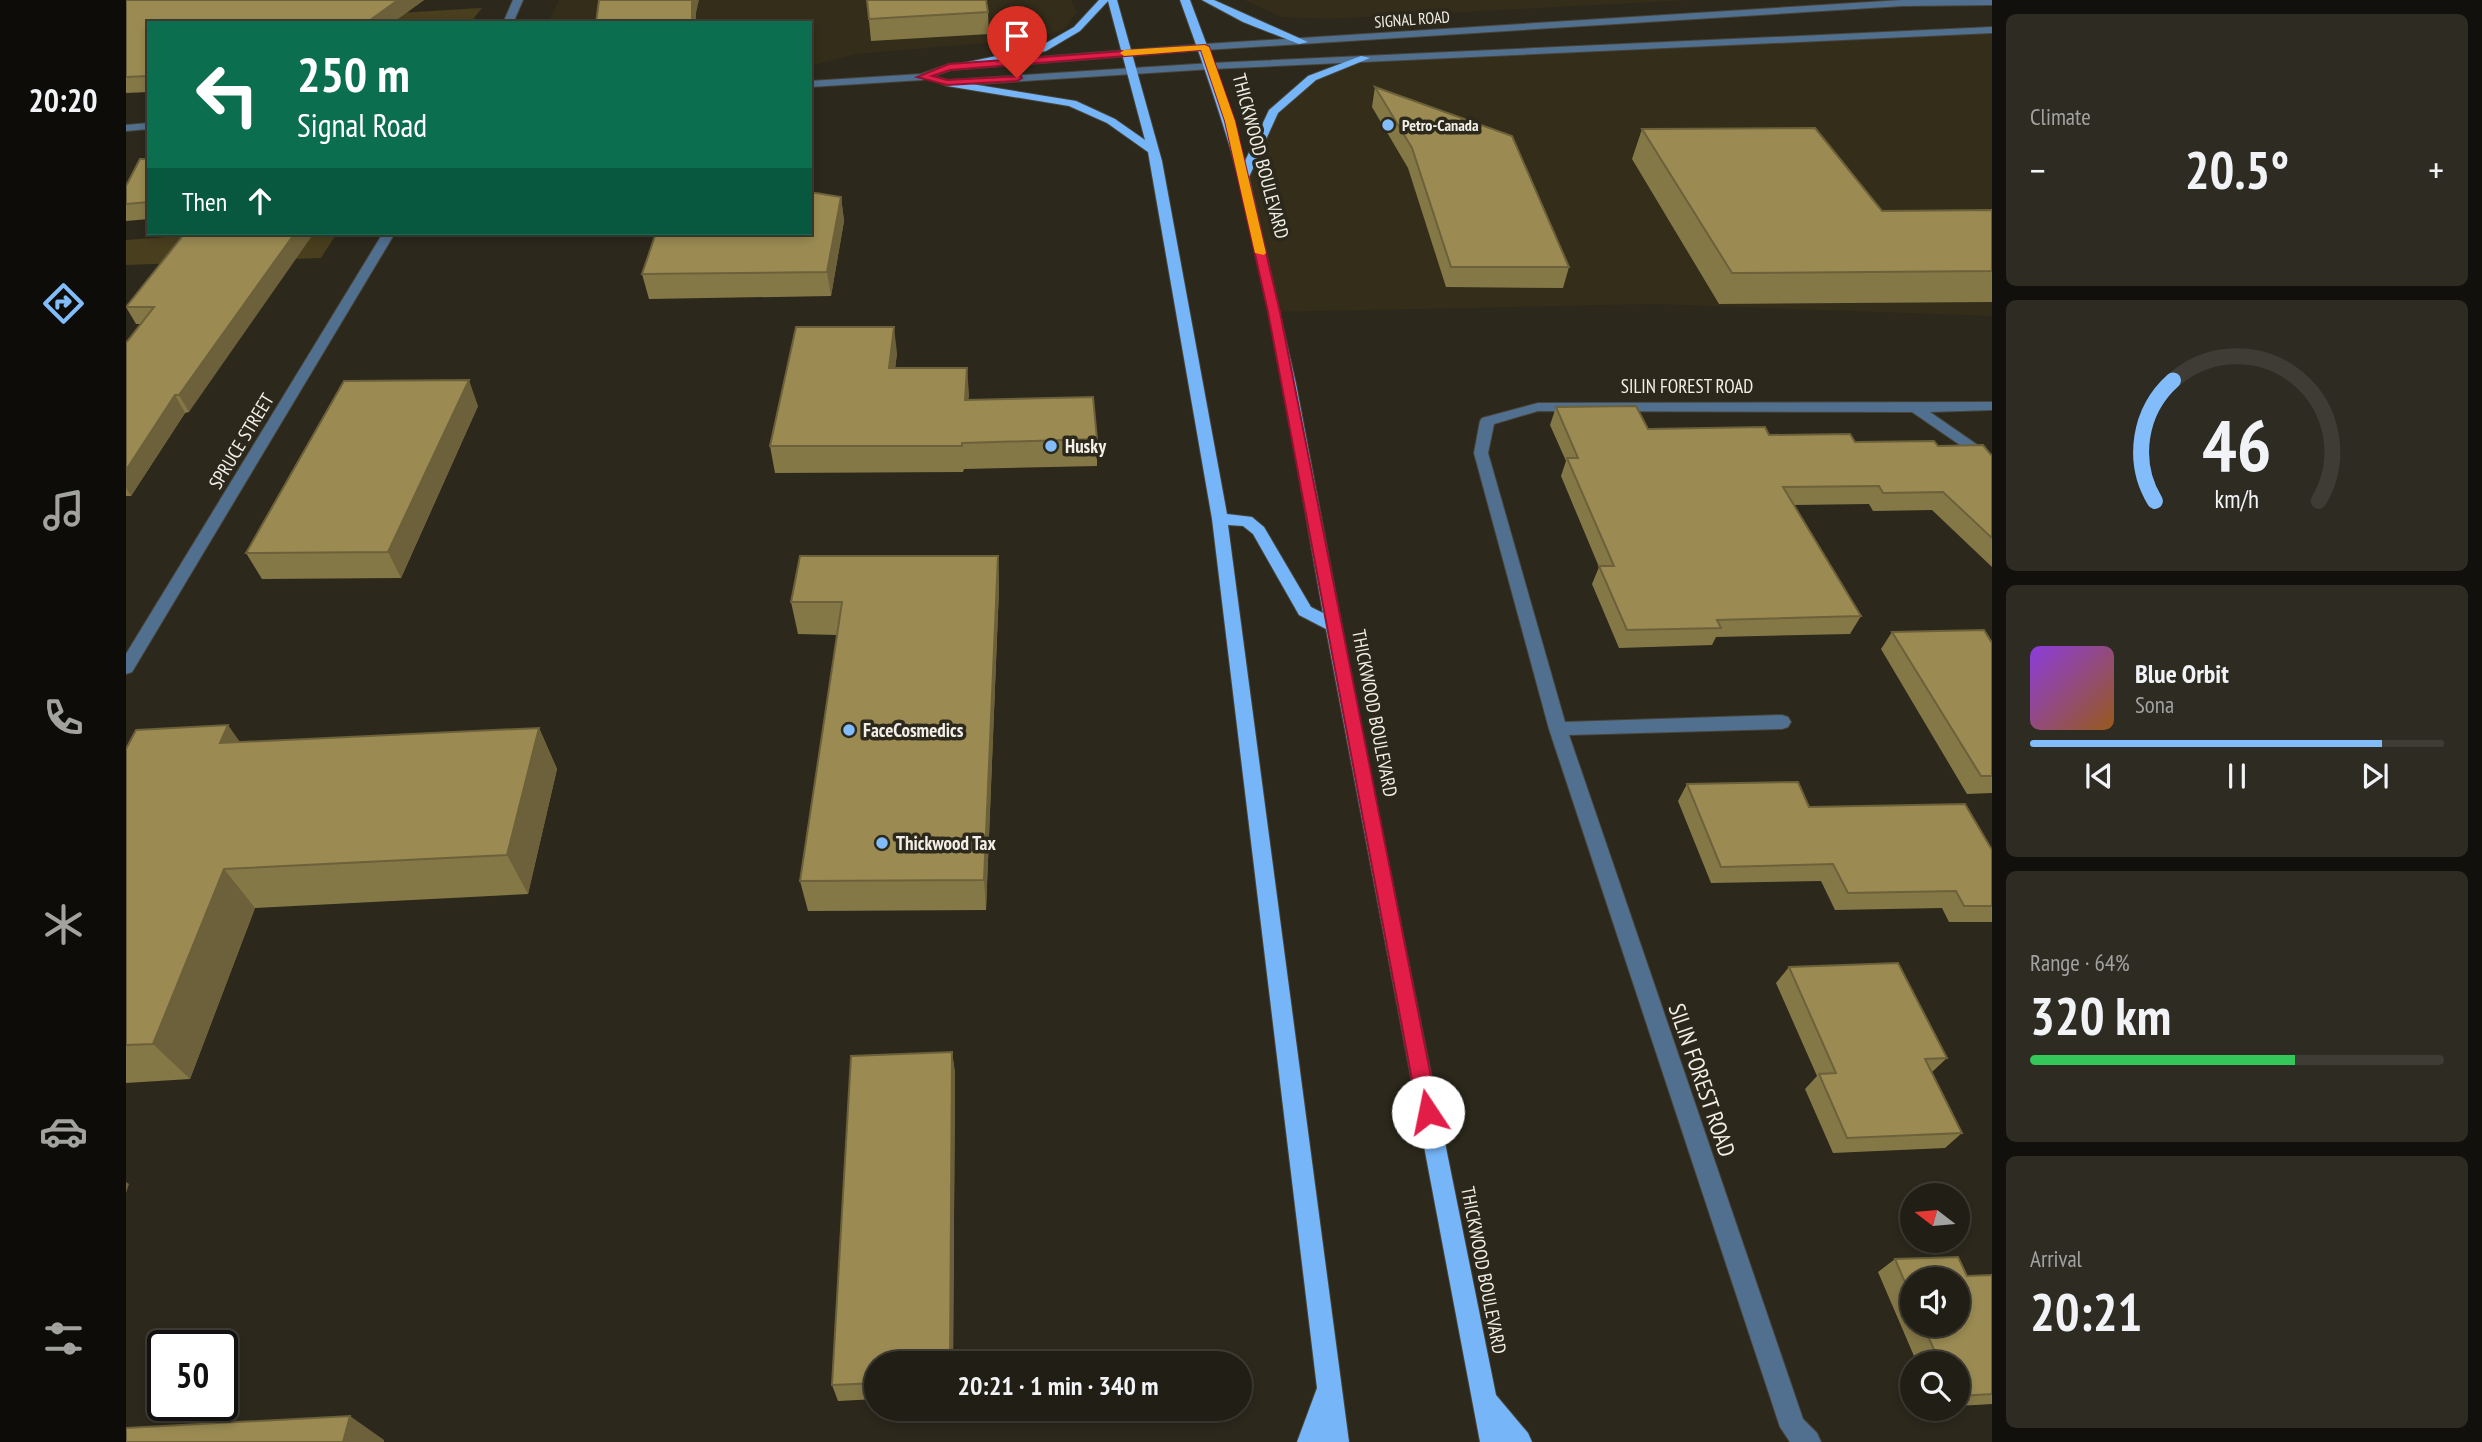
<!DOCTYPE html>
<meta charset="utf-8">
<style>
body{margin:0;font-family:"PT Sans Narrow",sans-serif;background:#2d2b22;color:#f1f3f6;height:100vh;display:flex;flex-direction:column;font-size:26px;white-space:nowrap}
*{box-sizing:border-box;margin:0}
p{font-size:23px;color:#a2a2a0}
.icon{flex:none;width:38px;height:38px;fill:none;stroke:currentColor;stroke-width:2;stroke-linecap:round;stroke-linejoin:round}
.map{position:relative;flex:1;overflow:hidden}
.sheet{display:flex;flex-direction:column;gap:14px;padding:14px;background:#12100c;width:490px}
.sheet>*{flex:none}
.banner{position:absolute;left:21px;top:21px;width:665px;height:214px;border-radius:0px;box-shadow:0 4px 10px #0003,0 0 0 2px #3e3c34;background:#0b6e4f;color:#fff;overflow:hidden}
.needle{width:46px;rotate:286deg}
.tools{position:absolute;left:1774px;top:1183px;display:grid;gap:14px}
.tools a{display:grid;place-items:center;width:70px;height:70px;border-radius:50%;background:#211e15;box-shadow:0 4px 10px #0003,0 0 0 2px #3e3c34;font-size:35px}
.speed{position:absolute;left:21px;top:1330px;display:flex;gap:14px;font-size:35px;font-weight:700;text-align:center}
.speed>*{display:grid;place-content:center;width:91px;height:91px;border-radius:50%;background:#211e15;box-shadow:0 4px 10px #0003,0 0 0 2px #3e3c34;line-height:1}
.speed .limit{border:4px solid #111;border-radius:10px;background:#fff;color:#111}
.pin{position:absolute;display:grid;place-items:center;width:60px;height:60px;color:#fff;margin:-72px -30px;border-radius:50% 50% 50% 0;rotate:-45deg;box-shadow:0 0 7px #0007}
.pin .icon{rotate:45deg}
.me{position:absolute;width:77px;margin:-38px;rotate:349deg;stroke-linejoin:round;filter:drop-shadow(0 0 5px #0008)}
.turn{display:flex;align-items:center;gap:24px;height:147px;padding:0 35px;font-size:32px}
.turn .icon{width:91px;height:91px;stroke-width:2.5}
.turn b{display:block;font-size:49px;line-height:60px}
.then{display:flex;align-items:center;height:66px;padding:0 35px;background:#0003;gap:14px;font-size:26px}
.big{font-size:52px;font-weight:800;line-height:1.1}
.sheet .card{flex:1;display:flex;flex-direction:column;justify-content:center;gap:10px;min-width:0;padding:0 24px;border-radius:10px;background:#2d2b22}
.sheet .dial{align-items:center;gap:0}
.dial svg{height:182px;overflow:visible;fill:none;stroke:#3e3c34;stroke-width:7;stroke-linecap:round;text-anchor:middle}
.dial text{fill:#f1f3f6;stroke:none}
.song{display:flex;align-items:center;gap:21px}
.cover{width:84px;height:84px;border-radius:10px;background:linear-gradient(135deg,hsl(270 70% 55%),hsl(30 70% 35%))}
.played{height:7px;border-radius:4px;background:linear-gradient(90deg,#82bcfa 85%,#3e3c34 85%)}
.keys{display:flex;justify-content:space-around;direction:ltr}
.heat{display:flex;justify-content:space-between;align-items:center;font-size:38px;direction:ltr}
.charge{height:10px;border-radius:5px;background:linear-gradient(90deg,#34c759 64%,#3e3c34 0)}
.trip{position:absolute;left:738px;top:1351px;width:388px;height:70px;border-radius:35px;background:#211e15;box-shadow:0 4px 10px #0003,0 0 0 2px #3e3c34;font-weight:800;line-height:70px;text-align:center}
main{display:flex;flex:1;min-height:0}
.dock{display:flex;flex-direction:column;width:126px;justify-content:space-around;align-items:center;background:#0d0c08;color:#a2a2a0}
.dock .icon{width:49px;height:49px}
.dock .current{color:#82bcfa}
.dock b{font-size:32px;color:#f1f3f6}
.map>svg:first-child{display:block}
.built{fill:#332d1a}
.green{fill:#493f1e}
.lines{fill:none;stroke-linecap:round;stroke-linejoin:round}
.minor-casing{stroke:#484438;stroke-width:2}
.major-casing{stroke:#484438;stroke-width:2}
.minor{fill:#516f8f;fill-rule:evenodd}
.major{fill:#75b5f8;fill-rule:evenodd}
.wall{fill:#857847;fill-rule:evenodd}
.shaded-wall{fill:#6c613a}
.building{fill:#9b8b53;stroke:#6c613a;stroke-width:2}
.route{fill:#e11d48;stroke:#92132f;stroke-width:2}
.slow{fill:#f59e0b}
.poi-dot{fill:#82bcfa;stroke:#2c281c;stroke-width:2.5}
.labels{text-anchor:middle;stroke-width:7;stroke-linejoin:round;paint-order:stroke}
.far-street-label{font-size:16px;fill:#f1efe7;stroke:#2c281c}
.far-poi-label{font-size:16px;font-weight:bold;fill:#f1efe7;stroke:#2c281c;text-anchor:start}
.street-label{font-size:19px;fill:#f1efe7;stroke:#2c281c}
.poi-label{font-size:19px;font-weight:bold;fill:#f1efe7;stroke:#2c281c;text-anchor:start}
.near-street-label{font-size:23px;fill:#f1efe7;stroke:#2c281c}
</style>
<main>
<nav class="dock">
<b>20:20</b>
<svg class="icon current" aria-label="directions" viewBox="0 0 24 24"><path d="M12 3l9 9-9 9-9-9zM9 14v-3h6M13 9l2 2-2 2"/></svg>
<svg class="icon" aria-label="music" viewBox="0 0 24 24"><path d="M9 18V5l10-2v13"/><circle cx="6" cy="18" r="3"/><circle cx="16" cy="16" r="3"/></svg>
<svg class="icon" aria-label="phone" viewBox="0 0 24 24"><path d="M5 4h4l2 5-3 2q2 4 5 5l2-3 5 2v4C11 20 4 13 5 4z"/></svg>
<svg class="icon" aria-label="climate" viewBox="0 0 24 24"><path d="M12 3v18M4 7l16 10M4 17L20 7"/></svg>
<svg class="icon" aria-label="car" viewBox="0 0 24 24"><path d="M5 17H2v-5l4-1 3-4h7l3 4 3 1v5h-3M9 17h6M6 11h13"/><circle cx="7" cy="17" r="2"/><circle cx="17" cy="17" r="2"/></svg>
<svg class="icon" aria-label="filters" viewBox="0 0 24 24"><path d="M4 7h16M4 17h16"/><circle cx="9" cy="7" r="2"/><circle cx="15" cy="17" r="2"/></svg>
</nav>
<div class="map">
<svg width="1866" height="1442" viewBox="0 0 1866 1442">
<rect width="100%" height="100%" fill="#2c281c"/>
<path class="built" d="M 433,0 L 945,0 L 951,12 L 938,29 L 908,39 L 731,54 L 684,66 L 684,23 L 422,23 Z
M 1118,0 L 1567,0 L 1203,19 L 1156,17 Z
M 1866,30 L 1866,316 L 1529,304 L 1148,312 L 1117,177 L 1147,112 L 1186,78 L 1239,58 Z"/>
<path class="green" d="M 356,8 L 344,23 L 102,23 Z
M 97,233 L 211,233 L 195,258 L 0,265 L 0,240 Z"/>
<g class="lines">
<defs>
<path id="minor" d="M 387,0 L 397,0 L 387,23 L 377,23 Z
M 1776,0 L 1866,0 L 1866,5 L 1776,6 L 1079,50 L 825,70 L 796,80 L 684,87 L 684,81 L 795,74 L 823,64 L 1079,44 Z
M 1866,27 L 1866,33 L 1086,69 L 821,86 L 806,80 L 811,77 L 822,80 L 1086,63 Z
M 23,123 L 23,129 L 0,131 L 0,125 Z
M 257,233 L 269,233 L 6,672 L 0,674 L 0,654 Z
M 1866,402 L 1866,410 L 1804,412 L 1866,455 L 1866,467 L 1786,412 L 1412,411 L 1368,424 L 1362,453 L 1439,722 L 1656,715 L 1662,717 L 1665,722 L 1662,727 L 1656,729 L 1443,735 L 1677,1419 L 1691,1433 L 1695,1442 L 1664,1442 L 1654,1427 L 1423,729 L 1348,453 L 1354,421 L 1356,418 L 1412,403 Z"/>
<path id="major" d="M 973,0 L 991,0 L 1036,161 L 1101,514 L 1126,517 L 1138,527 L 1185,607 L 1197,613 C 1169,459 1147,302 1105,151 C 1090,100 1072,50 1054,0 L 1064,0 L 1092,75 L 1119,161 L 1143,110 L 1182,76 L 1235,56 L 1244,58 L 1190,80 L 1152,113 L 1123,177 L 1170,384 L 1234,722 L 1370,1395 L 1402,1433 L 1406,1442 L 1354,1442 L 1200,629 L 1173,615 L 1127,534 L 1117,526 L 1102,525 L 1223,1442 L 1171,1442 L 1191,1388 L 1086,519 L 1022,152 L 981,123 L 943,106 L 821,86 L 816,83 L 821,80 L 950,101 L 989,119 L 1019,140 L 982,1 L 954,31 L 920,51 L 823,70 L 818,67 L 913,47 L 948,27 Z
M 1076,0 L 1088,0 L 1182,42 L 1173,44 L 1117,22 Z"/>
</defs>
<use href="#minor" class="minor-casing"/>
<use href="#major" class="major-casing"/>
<use href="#minor" class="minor"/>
<use href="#major" class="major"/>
</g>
<path class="wall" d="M 0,0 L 298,0 L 266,23 L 23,23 L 23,92 L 0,93 Z
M 741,0 L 862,12 L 863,34 L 745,41 Z
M 1249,87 L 1443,267 L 1437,288 L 1320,287 L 1282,168 L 1246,107 Z
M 1516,129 L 1756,211 L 1866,210 L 1866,302 L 1593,304 L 1506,159 Z
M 23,159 L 23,219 L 0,221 L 0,186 Z
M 715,197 L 718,221 L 705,296 L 523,299 L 516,274 Z
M 59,233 L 63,412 L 59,413 L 5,496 L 0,496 L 0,343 L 15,324 L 10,324 L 0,307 Z
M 771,353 L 769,368 L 843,394 L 842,400 L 971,439 L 971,466 L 838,469 L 837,472 L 649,473 L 644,446 Z
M 352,406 L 275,578 L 136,579 L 120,553 Z
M 1430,407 L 1522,429 L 1812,446 L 1866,456 L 1866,567 L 1806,510 L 1747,511 L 1743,504 L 1668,505 L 1735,616 L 1724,634 L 1590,637 L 1586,645 L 1493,648 L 1466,584 L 1473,567 L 1435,476 L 1440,461 L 1424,425 Z
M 872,556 L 873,588 L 860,910 L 682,911 L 674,881 L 711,635 L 672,634 L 665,602 Z
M 1766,632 L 1866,643 L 1866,793 L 1841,794 L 1755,649 Z
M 413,728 L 431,769 L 402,894 L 129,908 L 64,1079 L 0,1083 L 0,749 Z
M 1561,784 L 1683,807 L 1866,850 L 1866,922 L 1823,922 L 1816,908 L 1709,910 L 1695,881 L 1585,883 L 1552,801 Z
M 1663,967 L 1821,1058 L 1805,1073 L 1836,1133 L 1819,1148 L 1707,1153 L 1679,1089 L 1691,1076 L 1650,983 Z
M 826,1052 L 829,1073 L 827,1363 L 751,1363 L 751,1399 L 712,1401 L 706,1385 Z
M 1769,1259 L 1841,1276 L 1866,1275 L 1866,1404 L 1832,1406 L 1832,1363 L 1791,1363 L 1752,1272 ZM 1787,1279 L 1832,1325 L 1787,1325 Z"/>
<path class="shaded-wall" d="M 272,0 L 298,0 L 266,23 L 240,23 Z
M 566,0 L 573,0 L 570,13 L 570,23 L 566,23 Z
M 715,197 L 718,221 L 705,296 L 701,272 Z
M 169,233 L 188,233 L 63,412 L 53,395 Z
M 768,327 L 771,353 L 766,395 L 763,368 Z
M 841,368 L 843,394 L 840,427 L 839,400 Z
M 343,380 L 352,406 L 275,578 L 262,552 Z
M 49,395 L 59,413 L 5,496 L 0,488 L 0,470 Z
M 872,556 L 873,588 L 860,910 L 858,880 Z
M 102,725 L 131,766 L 94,743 Z
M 413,728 L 431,769 L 402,894 L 381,855 Z
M 98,869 L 129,908 L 64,1079 L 27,1044 Z
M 826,1052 L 829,1073 L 827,1363 L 824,1363 Z
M 0,1182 L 3,1184 L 0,1193 Z
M 224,1416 L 258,1440 L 258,1442 L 217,1442 Z"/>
<path class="building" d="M 0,0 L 272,0 L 240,23 L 23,23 L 23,76 L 0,77 Z
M 473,0 L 566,0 L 566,23 L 470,23 Z
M 741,0 L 860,0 L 862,12 L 743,19 Z
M 1249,87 L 1386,136 L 1443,267 L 1325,267 L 1286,148 Z
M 1689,128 L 1756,211 L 1866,210 L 1866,271 L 1606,273 L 1516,129 Z
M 14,159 L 23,159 L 23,202 L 0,204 L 0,186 Z
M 684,193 L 690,193 L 715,197 L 701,272 L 516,274 L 530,233 L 684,233 Z
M 59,233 L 169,233 L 53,395 L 49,395 L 0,470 L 0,343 L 28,307 L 0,307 Z
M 670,327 L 768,327 L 763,368 L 841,368 L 839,400 L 967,397 L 971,439 L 836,443 L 836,446 L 644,446 Z
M 343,380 L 262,552 L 120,553 L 218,381 Z
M 1510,406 L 1522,429 L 1639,427 L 1643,435 L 1724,434 L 1729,442 L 1808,441 L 1812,446 L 1857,445 L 1866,456 L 1866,538 L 1817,492 L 1757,493 L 1753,486 L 1657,487 L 1735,616 L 1591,620 L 1595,628 L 1501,630 L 1473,566 L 1488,566 L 1441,458 L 1452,458 L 1430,407 Z
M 674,556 L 872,556 L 858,880 L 674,881 L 716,602 L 665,602 Z
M 1858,630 L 1866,643 L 1866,776 L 1855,776 L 1766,632 Z
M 102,725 L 94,743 L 413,728 L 381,855 L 98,869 L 27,1044 L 0,1045 L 0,749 L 10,730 Z
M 1672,782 L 1683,807 L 1839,804 L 1866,850 L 1866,906 L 1838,906 L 1830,891 L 1722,893 L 1707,864 L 1595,867 L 1561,784 Z
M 1772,963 L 1821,1058 L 1799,1059 L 1836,1133 L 1721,1138 L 1693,1074 L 1710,1073 L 1663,967 Z
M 826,1052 L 824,1363 L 751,1363 L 751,1383 L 706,1385 L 725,1056 Z
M 1832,1257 L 1841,1276 L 1866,1275 L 1866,1394 L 1832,1396 L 1832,1363 L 1814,1363 L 1797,1325 L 1832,1325 L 1832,1279 L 1787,1279 L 1787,1301 L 1769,1259 Z
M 224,1416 L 217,1442 L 0,1442 L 0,1428 Z"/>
<path class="route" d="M 1079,45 L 1083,47 L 1109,121 L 1154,312 L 1312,1112 L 1309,1119 L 1302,1122 L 1295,1119 L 1292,1112 L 1142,312 L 1099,121 L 1075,50 L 824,70 L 806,76 L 821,80 L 895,76 L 896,78 L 891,81 L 821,85 L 791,77 L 823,64 Z"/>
<path class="slow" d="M 1079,45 L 1083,47 L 1109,121 L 1140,253 L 1138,255 L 1129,253 L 1099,121 L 1075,50 L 998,56 L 994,53 L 998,50 Z"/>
<g class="poi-dot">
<circle cx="1262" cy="125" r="7"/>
<circle cx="925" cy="446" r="7"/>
<circle cx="723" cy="730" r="7"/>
<circle cx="756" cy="843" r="7"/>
</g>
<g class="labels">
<g class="far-street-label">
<text transform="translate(1286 19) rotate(-4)" y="6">SIGNAL ROAD</text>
</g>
<g class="far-poi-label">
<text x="1276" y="131">Petro-Canada</text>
</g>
<g class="street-label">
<text transform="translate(1135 156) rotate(75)" y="7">THICKWOOD BOULEVARD</text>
<text x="1561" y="393">SILIN FOREST ROAD</text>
<text transform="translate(115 441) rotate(-59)" y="7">SPRUCE STREET</text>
<text transform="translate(1249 713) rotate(79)" y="7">THICKWOOD BOULEVARD</text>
<text transform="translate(1358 1270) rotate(79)" y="7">THICKWOOD BOULEVARD</text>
</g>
<g class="poi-label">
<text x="939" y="453">Husky</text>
<text x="737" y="737">FaceCosmedics</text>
<text x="770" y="850">Thickwood Tax</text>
</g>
<g class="near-street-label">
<text transform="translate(1576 1080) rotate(71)" y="8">SILIN FOREST ROAD</text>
</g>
</g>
</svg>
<div class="tools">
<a><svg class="needle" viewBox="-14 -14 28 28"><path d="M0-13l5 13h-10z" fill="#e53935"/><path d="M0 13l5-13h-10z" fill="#a2a2a0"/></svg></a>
<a><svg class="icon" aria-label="sound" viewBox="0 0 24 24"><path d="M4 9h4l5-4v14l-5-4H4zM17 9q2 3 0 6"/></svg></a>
<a><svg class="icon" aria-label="search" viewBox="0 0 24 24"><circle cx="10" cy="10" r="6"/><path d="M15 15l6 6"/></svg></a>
</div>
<div class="speed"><div class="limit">50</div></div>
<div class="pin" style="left:891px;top:78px;background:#d93025"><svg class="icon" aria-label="arrive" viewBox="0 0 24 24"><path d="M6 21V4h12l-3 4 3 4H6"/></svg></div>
<svg class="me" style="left:1302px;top:1112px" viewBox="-20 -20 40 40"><circle r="19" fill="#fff"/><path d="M0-13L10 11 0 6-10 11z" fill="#e11d48"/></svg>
<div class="trip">20:21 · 1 min · 340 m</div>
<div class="banner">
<div class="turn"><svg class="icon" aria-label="left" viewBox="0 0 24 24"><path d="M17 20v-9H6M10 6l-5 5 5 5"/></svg><div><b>250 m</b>Signal Road</div></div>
<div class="then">Then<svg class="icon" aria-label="ahead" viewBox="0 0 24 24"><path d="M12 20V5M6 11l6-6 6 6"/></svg></div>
</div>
</div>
<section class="sheet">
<div class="card"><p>Climate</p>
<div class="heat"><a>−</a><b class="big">20.5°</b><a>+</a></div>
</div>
<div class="card dial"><svg viewBox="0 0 100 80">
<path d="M14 69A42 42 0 1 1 86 69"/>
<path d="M14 69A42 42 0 0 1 22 16" stroke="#82bcfa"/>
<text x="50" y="56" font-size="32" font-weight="700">46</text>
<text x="50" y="72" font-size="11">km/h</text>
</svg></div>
<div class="card">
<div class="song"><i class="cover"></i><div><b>Blue Orbit</b><p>Sona</p></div></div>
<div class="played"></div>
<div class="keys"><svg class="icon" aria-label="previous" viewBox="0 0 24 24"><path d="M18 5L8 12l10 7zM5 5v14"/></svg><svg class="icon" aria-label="pause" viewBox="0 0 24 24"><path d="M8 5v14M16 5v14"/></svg><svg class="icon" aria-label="next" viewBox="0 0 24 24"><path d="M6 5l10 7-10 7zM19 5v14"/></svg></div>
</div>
<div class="card"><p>Range · 64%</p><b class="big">320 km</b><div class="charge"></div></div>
<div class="card"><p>Arrival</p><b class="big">20:21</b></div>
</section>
</main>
